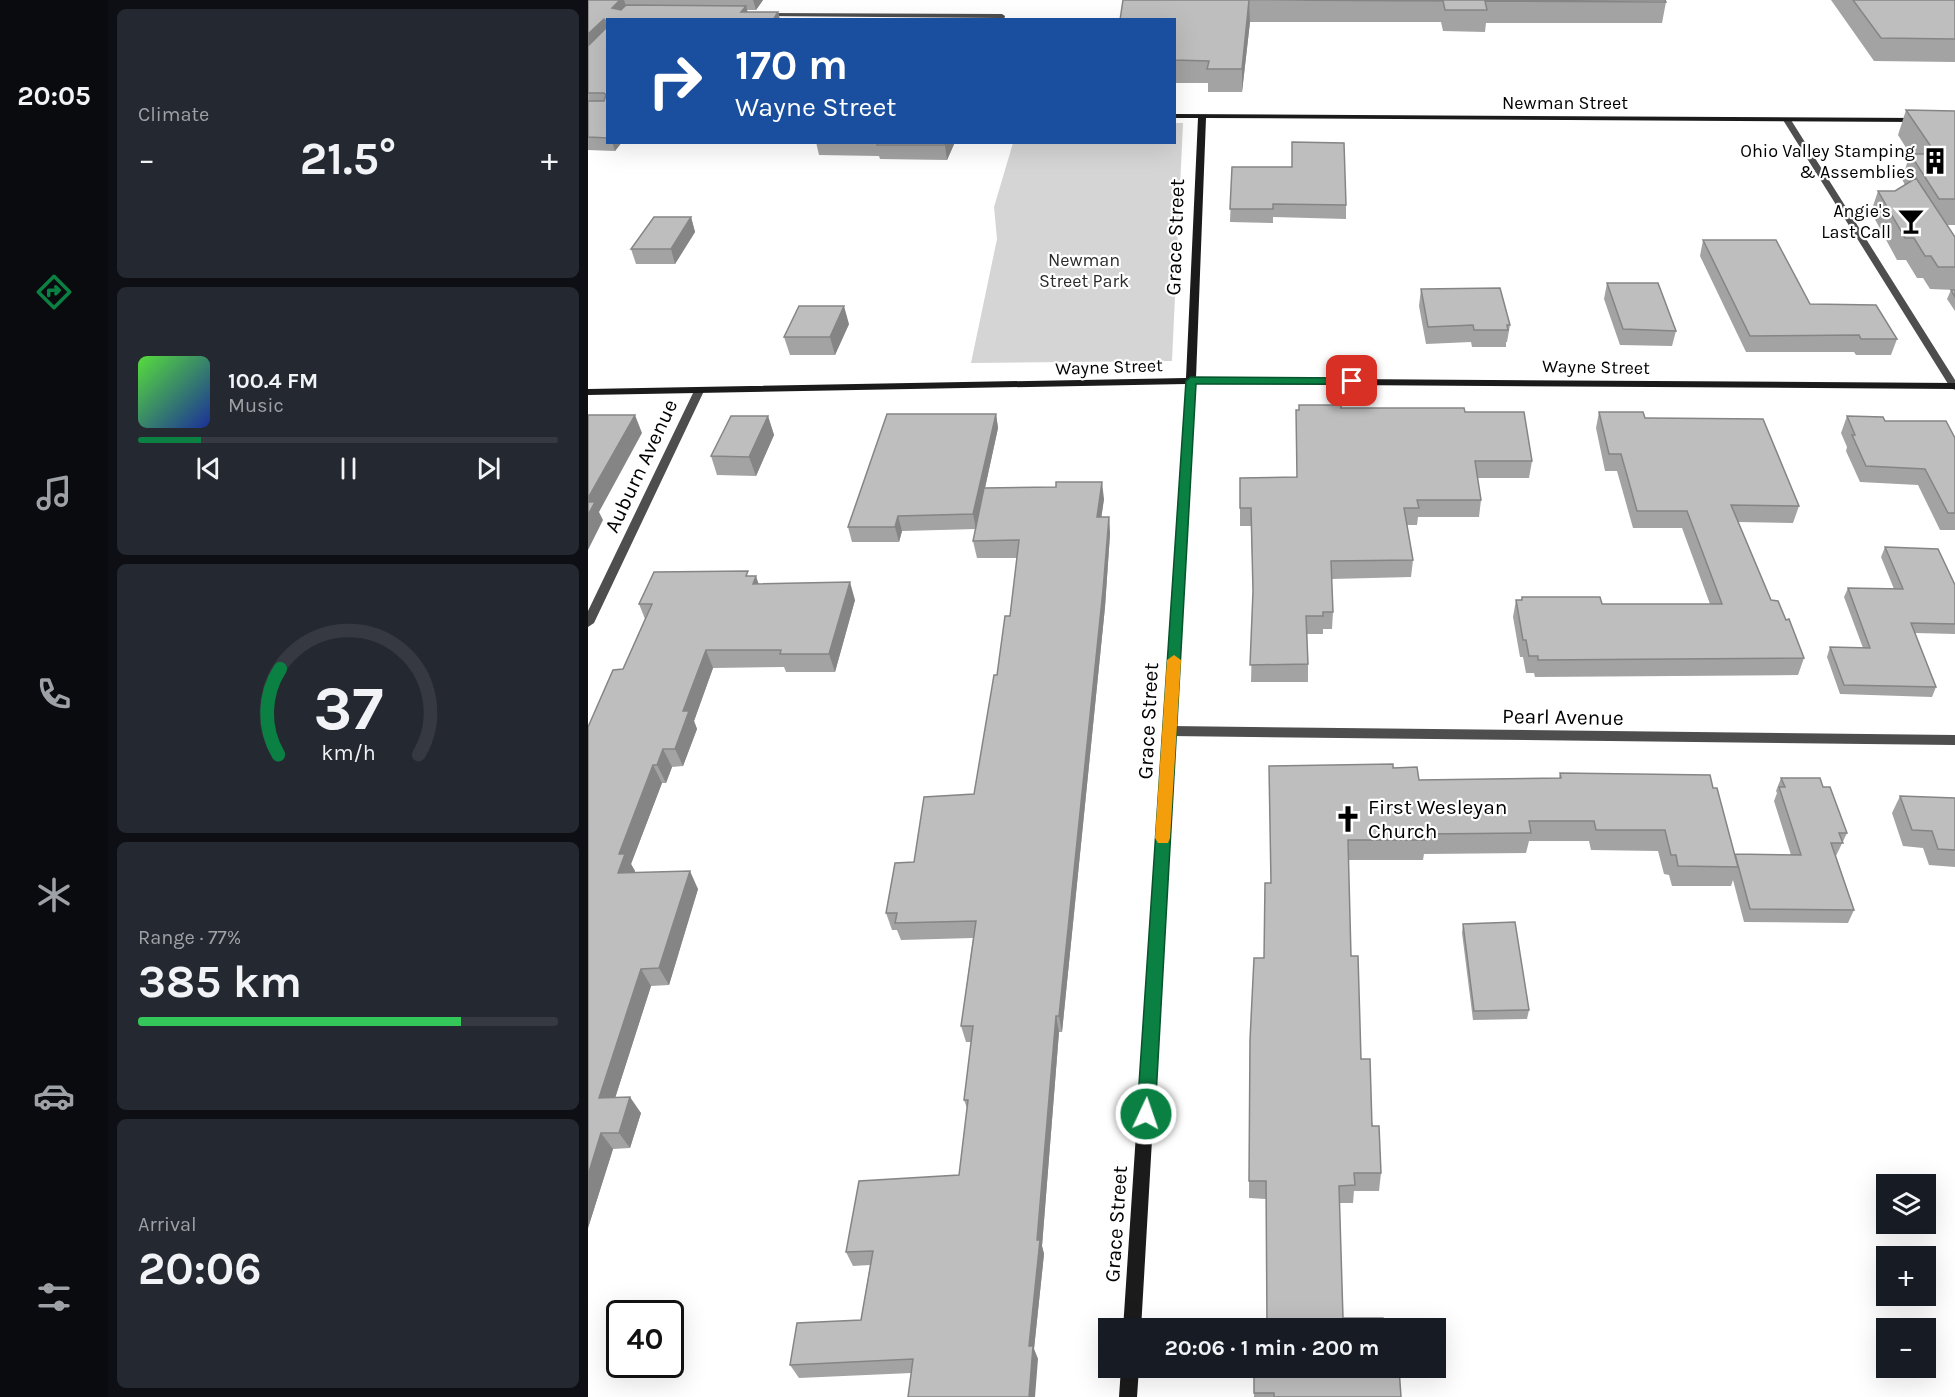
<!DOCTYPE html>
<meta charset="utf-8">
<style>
body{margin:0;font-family:Karla,sans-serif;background:#242831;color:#f1f3f6;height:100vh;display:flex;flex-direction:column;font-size:22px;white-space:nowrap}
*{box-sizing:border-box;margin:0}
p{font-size:20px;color:#9ea1a6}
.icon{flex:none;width:33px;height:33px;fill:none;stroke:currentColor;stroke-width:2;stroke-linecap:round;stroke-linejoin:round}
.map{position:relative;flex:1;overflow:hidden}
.details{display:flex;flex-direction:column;gap:9px;padding:9px;background:#0d0f14;width:480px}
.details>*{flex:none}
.top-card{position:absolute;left:18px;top:18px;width:570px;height:126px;border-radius:0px;box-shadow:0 6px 24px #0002;background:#1a4fa0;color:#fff;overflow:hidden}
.controls{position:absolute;left:1288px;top:1174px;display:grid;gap:12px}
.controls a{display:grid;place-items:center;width:60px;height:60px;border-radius:0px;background:#171b24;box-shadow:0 6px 24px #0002;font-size:30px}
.speed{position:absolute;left:18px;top:1300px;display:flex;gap:12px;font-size:30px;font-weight:700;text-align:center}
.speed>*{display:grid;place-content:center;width:78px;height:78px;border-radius:50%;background:#171b24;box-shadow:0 6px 24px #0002;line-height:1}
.speed .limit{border:3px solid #111;border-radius:9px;background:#fff;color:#111}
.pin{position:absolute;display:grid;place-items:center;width:51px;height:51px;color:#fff;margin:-26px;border-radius:12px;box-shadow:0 3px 9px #0006}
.me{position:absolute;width:66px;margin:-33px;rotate:3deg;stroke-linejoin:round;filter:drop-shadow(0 0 4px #0008)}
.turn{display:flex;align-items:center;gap:21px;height:126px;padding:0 30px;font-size:27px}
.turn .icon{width:78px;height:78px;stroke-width:2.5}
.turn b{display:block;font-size:42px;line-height:51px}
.big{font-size:45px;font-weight:700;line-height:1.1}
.details .widget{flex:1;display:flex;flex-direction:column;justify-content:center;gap:9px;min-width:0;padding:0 21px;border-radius:9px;background:#242831}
.details .dial{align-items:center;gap:0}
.dial svg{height:156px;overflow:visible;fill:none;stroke:#363941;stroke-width:7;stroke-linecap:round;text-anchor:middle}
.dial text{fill:#f1f3f6;stroke:none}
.song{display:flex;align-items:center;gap:18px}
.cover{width:72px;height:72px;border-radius:9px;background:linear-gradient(135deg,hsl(110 70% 55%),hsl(230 70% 35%))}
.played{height:6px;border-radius:3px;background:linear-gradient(90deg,#0b8043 15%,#363941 15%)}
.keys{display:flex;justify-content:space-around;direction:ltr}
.heat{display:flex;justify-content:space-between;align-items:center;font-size:33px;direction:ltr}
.charge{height:9px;border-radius:4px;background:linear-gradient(90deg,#34c759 77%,#363941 0)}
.trip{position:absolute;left:510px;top:1318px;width:348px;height:60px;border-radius:0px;background:#171b24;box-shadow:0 6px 24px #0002;font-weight:700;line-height:60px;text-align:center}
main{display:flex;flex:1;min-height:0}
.dock{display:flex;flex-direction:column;width:108px;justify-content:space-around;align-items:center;background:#090b0e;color:#9ea1a6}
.dock .icon{width:42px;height:42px}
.dock .on{color:#0b8043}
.dock b{font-size:27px;color:#f1f3f6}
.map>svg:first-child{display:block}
.green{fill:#d5d5d5}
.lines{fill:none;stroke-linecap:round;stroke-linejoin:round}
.street{fill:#4e4e4e;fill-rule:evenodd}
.secondary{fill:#1b1b1b;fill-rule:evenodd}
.wall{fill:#a3a3a3}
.shaded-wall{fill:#858585}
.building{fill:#bebebe;stroke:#858585;stroke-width:1.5}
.route{fill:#0b8043;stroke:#07532c;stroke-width:1.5}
.slow{fill:#f59e0b}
.labels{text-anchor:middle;stroke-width:4.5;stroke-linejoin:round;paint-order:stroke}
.far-street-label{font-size:18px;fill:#000;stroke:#fff}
.far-poi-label{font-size:18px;fill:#000;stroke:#fff;text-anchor:end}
.far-park-label{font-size:18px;fill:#2c2c2c;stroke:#fff}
.street-label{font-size:21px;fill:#000;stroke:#fff}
.poi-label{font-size:21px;fill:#000;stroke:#fff;text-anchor:start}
</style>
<main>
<nav class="dock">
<b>20:05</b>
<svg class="icon on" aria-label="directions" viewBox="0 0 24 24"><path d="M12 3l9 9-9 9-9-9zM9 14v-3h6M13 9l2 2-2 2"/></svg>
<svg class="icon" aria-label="music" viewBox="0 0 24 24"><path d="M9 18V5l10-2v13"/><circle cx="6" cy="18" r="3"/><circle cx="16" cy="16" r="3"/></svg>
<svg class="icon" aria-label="phone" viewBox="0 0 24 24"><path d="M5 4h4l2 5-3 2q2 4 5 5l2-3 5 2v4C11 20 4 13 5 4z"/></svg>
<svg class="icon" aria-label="climate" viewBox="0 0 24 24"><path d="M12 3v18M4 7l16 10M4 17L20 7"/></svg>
<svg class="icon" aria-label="car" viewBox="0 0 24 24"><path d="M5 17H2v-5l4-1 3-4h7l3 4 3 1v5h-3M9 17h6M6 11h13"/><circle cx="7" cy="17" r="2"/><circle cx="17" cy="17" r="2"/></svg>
<svg class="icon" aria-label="filters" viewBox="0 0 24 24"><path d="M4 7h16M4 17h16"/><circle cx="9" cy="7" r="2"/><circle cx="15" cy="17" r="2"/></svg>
</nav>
<section class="details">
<div class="widget"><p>Climate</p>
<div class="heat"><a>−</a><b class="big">21.5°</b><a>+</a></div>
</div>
<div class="widget">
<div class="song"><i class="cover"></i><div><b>100.4 FM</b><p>Music</p></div></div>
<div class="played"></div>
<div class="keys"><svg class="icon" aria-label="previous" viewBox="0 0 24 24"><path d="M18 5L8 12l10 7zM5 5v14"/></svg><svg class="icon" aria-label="pause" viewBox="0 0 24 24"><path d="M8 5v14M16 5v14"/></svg><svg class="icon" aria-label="next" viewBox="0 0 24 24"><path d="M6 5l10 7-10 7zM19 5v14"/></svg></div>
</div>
<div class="widget dial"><svg viewBox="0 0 100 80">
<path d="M14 69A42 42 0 1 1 86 69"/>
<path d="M14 69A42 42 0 0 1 15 25" stroke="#0b8043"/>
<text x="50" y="56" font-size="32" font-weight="700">37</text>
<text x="50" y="72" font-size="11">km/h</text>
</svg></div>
<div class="widget"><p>Range · 77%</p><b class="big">385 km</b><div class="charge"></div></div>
<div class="widget"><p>Arrival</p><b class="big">20:06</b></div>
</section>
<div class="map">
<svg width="1367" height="1397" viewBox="0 0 1367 1397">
<rect width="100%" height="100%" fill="#fff"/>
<path class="green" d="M 587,123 L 595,123 L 584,361 L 383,363 L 409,239 L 406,207 L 425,143 L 586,142 Z"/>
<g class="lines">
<path class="street" d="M 173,13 L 414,14 L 417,16 L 416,20 L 410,20 L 410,18 L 175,16 L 172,14 Z
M 1196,118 L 1203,120 L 1367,380 L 1367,390 L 1362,387 L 1195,120 Z
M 111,388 L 116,391 L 6,623 L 0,627 L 0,611 L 106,391 Z
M 582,726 L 1367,735 L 1367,745 L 582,736 L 578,734 L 576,731 L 578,728 Z"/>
<path class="secondary" d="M 586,114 L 1332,118 L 1332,122 L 1329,122 L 618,118 L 608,378 L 1367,383 L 1367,389 L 608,384 L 553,1329 L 535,1329 L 598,384 L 0,395 L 0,389 L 598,378 L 610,118 L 586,118 Z
M 533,1368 L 551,1368 L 549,1397 L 531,1397 Z"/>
</g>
<path class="wall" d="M 0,0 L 175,0 L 168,10 L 159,10 L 160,12 L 190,12 L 192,20 L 20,20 L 20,142 L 34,142 L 27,151 L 0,150 Z
M 535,0 L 1078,2 L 1074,23 L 898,23 L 897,32 L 855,31 L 853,22 L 662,22 L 654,92 L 620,92 L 620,83 L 586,83 L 586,20 Z
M 1243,0 L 1367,0 L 1367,62 L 1286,61 Z
M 1318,110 L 1367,111 L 1367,225 L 1359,225 L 1367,237 L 1367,290 L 1342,289 L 1335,278 L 1329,278 L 1318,260 L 1309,260 L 1283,212 L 1290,191 L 1307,191 L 1317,185 L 1314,179 L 1322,154 L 1310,135 Z
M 228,142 L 367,142 L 359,160 L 292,159 L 291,156 L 231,155 Z
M 644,167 L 758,205 L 758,219 L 685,217 L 685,223 L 642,222 Z
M 103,217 L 107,232 L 87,264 L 48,264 L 43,249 Z
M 1115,240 L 1222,304 L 1309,339 L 1303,355 L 1268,355 L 1266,352 L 1158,352 L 1112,256 Z
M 1019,283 L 1088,331 L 1084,346 L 1032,345 L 1016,299 Z
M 833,289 L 922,325 L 919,342 L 918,342 L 918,347 L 884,347 L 883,342 L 838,344 L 831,306 Z
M 1363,290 L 1367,290 L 1367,311 L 1359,299 Z
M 261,324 L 247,355 L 202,355 L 196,337 Z
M 753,408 L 877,412 L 944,461 L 941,478 L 889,478 L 893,500 L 891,517 L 830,517 L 829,525 L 819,525 L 825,560 L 823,577 L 743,579 L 745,612 L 744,629 L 735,629 L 735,634 L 719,634 L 720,664 L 720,682 L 663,682 L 665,593 L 663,526 L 652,526 L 652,508 L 708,477 Z
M 1011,412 L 1057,418 L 1211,506 L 1205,523 L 1150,522 L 1183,600 L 1198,620 L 1216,658 L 1210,675 L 947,677 L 946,673 L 938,673 L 935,657 L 932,657 L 925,617 L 928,600 L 933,600 L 934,597 L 1014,604 L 1122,604 L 1094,528 L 1045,528 L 1029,471 L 1017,471 L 1008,428 Z
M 408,414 L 410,428 L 397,488 L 516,499 L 513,517 L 521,517 L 522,534 L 517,607 L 474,1032 L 471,1032 L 454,1246 L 456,1254 L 446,1349 L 450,1359 L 323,1373 L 211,1378 L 202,1365 L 273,1320 L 282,1265 L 265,1266 L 258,1252 L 371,1175 L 379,1108 L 376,1100 L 383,1042 L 378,1042 L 373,1026 L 385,938 L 313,940 L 309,930 L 304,930 L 298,913 L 326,862 L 386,794 L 409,675 L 422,616 L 429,558 L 389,558 L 385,541 L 388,529 L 314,531 L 311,542 L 264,542 L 260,527 Z
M 180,416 L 186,435 L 168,476 L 129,475 L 123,456 Z
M 1259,416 L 1297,421 L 1367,438 L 1367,530 L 1352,530 L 1330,485 L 1272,482 L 1258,451 L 1259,447 L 1253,433 Z
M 1297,547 L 1367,585 L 1367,634 L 1327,633 L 1348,687 L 1344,697 L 1252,694 L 1239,657 L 1242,647 L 1275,648 L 1256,597 L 1260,588 L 1306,589 L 1293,557 Z
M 162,576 L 171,584 L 267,600 L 247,672 L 198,672 L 196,667 L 125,668 L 106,721 L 109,729 L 95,766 L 84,767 L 78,783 L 74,783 L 43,864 L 47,871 L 46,873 L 110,889 L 81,985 L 63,986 L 27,1098 L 53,1113 L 42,1148 L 25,1149 L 0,1228 L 0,727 L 35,669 L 57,619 L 51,604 Z
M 805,768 L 831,780 L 971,778 L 972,773 L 1125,788 L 1147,855 L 1203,855 L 1186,801 L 1189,793 L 1188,791 L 1193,778 L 1235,787 L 1259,833 L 1248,856 L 1266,910 L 1260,923 L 1156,922 L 1145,880 L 1143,886 L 1084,886 L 1081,875 L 1076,874 L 1070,851 L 1003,850 L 1001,841 L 941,841 L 938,853 L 836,854 L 835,860 L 760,860 L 763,956 L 773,1059 L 793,1173 L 791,1191 L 766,1191 L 765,1203 L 751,1203 L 679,1324 L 678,1199 L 661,1198 L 661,1181 L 676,958 Z
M 1312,796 L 1367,798 L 1367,867 L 1341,865 L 1335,848 L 1315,846 L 1304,813 Z
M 875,924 L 941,1010 L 939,1019 L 885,1020 L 874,933 Z
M 666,1368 L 813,1397 L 666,1397 Z"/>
<path class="shaded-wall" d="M 32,0 L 36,0 L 39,9 L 28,20 L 24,8 Z
M 165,0 L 175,0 L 168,10 Z
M 661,0 L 662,22 L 654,92 L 654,69 Z
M 158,6 L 161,18 L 153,12 Z
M 190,12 L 192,20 L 185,20 Z
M 16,19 L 20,29 L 0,50 L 0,34 Z
M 24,142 L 34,142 L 27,151 Z
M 358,142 L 367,142 L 359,160 L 357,145 Z
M 103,217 L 107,232 L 87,264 L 83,249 Z
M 256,306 L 261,324 L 247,355 L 242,337 Z
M 408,414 L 410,428 L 388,529 L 385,514 Z
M 47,415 L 54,433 L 11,512 L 15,520 L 0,550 L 0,498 Z
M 180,416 L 186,435 L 168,476 L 161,457 Z
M 514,482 L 516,499 L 511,534 L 509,517 Z
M 310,516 L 314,531 L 311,542 L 307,527 Z
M 521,517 L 522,534 L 517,607 L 474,1032 L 471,1016 Z
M 168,576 L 174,594 L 165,584 Z
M 262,582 L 267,600 L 247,672 L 241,654 Z
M 118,650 L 125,668 L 106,721 L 109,729 L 95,766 L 87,749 L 95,711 Z
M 75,749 L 84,767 L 78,783 L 69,765 Z
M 65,765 L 74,783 L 43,864 L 47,871 L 40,891 L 30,873 L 31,854 Z
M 102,871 L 110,889 L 81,985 L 71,968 Z
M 53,969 L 63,986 L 22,1114 L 11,1098 Z
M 468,1016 L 471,1032 L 454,1246 L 456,1254 L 446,1349 L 450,1359 L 447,1397 L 441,1397 L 441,1346 Z
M 42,1097 L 53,1113 L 42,1148 L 31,1133 Z
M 13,1133 L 25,1149 L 0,1228 L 0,1175 Z"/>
<path class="building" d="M 0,0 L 32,0 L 24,8 L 33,10 L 38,5 L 158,6 L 153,12 L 190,12 L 185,20 L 20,20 L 20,138 L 0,137 L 0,101 L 16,101 L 18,95 L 16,93 L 0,93 L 0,46 L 18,28 L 18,21 L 16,19 L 0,34 Z
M 535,0 L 1077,0 L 1078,2 L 897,1 L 899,10 L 857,10 L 855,1 L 661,0 L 654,69 L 619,69 L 621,61 L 586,60 L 586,20 L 532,20 Z
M 1265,0 L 1367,0 L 1367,39 L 1293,38 Z
M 1318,110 L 1367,111 L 1367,199 L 1351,199 L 1322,154 L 1348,154 Z
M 290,142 L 358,142 L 357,145 L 289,145 Z
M 704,142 L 756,143 L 758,205 L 685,204 L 685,209 L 642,209 L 644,167 L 704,167 Z
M 1328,178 L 1367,237 L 1367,267 L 1350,267 L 1343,256 L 1337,256 L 1326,238 L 1317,238 L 1290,191 L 1307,191 Z
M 66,217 L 103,217 L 83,249 L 43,249 Z
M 1115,240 L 1188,240 L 1222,304 L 1288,305 L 1309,339 L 1273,339 L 1271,335 L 1162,336 Z
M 1019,283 L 1070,283 L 1088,331 L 1035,329 Z
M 912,288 L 922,325 L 919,325 L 920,330 L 886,330 L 885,325 L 840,327 L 833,289 Z
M 1363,290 L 1367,290 L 1367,297 Z
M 211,306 L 256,306 L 242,337 L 196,337 Z
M 711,405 L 753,405 L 753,408 L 876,408 L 877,412 L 936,412 L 944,461 L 887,461 L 893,500 L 829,500 L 831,508 L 816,508 L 825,560 L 743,561 L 745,612 L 735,612 L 735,616 L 718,616 L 720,664 L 662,665 L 665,591 L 663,508 L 652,508 L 652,478 L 709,477 L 708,410 L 711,410 Z
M 1011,412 L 1055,412 L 1057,418 L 1060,418 L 1175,419 L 1211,506 L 1143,505 L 1183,600 L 1190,601 L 1198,620 L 1201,619 L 1216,658 L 950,660 L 950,656 L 941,656 L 938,640 L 935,640 L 928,600 L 934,600 L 934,597 L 1012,597 L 1014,604 L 1134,604 L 1099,511 L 1049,511 L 1033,454 L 1021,454 Z
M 299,414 L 408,414 L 385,514 L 310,516 L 307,527 L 260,527 Z
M 0,415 L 47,415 L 0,498 Z
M 143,416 L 180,416 L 161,457 L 123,456 Z
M 1259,416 L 1295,417 L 1297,421 L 1358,421 L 1367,438 L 1367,513 L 1360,513 L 1337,469 L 1278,466 L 1264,435 L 1267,435 Z
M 468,482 L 514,482 L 509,517 L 521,517 L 515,590 L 471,1016 L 468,1016 L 449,1240 L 452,1240 L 441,1346 L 445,1346 L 441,1397 L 320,1397 L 325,1359 L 202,1365 L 209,1323 L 273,1320 L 285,1251 L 258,1252 L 271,1181 L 371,1175 L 380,1100 L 376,1100 L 385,1026 L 373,1026 L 388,921 L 307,923 L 309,913 L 298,913 L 307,863 L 326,862 L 336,797 L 386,794 L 406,675 L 409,675 L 417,616 L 422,616 L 431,540 L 385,541 L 396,488 L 468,487 Z
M 0,502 L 7,502 L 0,515 Z
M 1297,547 L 1350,549 L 1367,585 L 1367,624 L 1323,623 L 1348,687 L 1256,685 L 1242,647 L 1282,648 L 1260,588 L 1315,589 Z
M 160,571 L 158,576 L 168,576 L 165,584 L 262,582 L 241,654 L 192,654 L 193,650 L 118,650 L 95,711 L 101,711 L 87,749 L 75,749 L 69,765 L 65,765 L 31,854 L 37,854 L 30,873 L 102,871 L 71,968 L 53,969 L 11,1098 L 42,1097 L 31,1133 L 13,1133 L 0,1175 L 0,727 L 25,670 L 35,669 L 64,604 L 51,604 L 66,572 Z
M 805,764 L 805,768 L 829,767 L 831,780 L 973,778 L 972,773 L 1122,775 L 1125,788 L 1129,788 L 1150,867 L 1090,866 L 1088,855 L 1083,855 L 1077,830 L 1008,830 L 1006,821 L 941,821 L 943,833 L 837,834 L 837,840 L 760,840 L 763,956 L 770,956 L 773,1059 L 782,1059 L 784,1126 L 791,1126 L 793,1173 L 766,1173 L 767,1185 L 751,1186 L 755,1318 L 795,1318 L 795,1329 L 666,1329 L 666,1324 L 679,1324 L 678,1181 L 661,1181 L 662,1040 L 666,958 L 676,958 L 677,883 L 683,883 L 681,766 Z
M 1193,778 L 1232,778 L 1235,787 L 1242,787 L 1259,833 L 1251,833 L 1255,843 L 1243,843 L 1266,910 L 1162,909 L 1147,854 L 1213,855 L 1191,787 L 1197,787 Z
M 1312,796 L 1367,798 L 1367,850 L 1350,849 L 1344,831 L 1324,830 Z
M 927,922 L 941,1010 L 886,1011 L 875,924 Z
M 666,1368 L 811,1368 L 813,1397 L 686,1397 L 686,1393 L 666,1393 Z"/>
<path class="route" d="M 603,377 L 764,378 L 769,381 L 764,384 L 608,384 L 567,1114 L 564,1119 L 558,1122 L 552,1119 L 549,1114 L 598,381 Z"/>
<path class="slow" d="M 586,655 L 593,660 L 582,838 L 580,843 L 570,843 L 567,838 L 579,660 Z"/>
<defs>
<symbol id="building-bare" viewBox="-9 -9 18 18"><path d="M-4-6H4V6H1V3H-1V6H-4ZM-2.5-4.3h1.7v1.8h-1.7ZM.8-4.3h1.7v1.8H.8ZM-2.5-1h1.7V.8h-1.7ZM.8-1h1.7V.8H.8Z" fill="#000" stroke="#fff" stroke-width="2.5" paint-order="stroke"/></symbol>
<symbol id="bar-bare" viewBox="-9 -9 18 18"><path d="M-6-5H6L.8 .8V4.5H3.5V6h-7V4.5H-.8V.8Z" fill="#000" stroke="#fff" stroke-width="2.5" paint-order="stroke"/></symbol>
<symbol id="church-bare" viewBox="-9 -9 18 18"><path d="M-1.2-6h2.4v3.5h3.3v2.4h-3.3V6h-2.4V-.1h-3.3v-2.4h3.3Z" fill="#000" stroke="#fff" stroke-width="2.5" paint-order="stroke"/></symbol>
</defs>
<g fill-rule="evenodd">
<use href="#building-bare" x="1328" y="142" width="38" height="38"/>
<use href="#bar-bare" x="1304" y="202" width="38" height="38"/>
<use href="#church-bare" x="741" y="800" width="38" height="38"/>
</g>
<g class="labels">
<g class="far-street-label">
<text x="977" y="109">Newman Street</text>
<text transform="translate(521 367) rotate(-2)" y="6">Wayne Street</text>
<text transform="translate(1008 367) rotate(1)" y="6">Wayne Street</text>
</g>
<g class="far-poi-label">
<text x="1327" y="157">Ohio Valley Stamping<tspan x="1327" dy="21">&amp; Assemblies</tspan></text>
<text x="1303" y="217">Angie's<tspan x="1303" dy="21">Last Call</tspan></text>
</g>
<g class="far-park-label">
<text x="496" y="266">Newman<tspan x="496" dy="21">Street Park</tspan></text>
</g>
<g class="street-label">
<text transform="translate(587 237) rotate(-88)" y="7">Grace Street</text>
<text transform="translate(53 466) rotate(-65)" y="7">Auburn Avenue</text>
<text transform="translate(975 717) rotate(1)" y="7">Pearl Avenue</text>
<text transform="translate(560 721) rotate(-87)" y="7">Grace Street</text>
<text transform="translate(528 1224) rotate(-86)" y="7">Grace Street</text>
</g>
<g class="poi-label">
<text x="780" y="814">First Wesleyan<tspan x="780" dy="24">Church</tspan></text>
</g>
</g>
</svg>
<div class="controls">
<a><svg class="icon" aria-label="layers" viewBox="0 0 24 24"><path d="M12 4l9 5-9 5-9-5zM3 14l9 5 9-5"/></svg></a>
<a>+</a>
<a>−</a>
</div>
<div class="speed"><div class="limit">40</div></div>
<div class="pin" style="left:764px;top:381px;background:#d93025"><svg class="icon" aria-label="arrive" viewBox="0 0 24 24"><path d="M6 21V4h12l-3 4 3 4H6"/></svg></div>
<svg class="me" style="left:558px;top:1114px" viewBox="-20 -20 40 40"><circle r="17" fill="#0b8043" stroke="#fff" stroke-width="3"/><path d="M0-11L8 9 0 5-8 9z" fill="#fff"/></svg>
<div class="trip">20:06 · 1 min · 200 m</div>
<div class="top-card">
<div class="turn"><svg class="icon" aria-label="right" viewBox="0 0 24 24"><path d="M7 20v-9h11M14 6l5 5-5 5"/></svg><div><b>170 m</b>Wayne Street</div></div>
</div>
</div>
</main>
